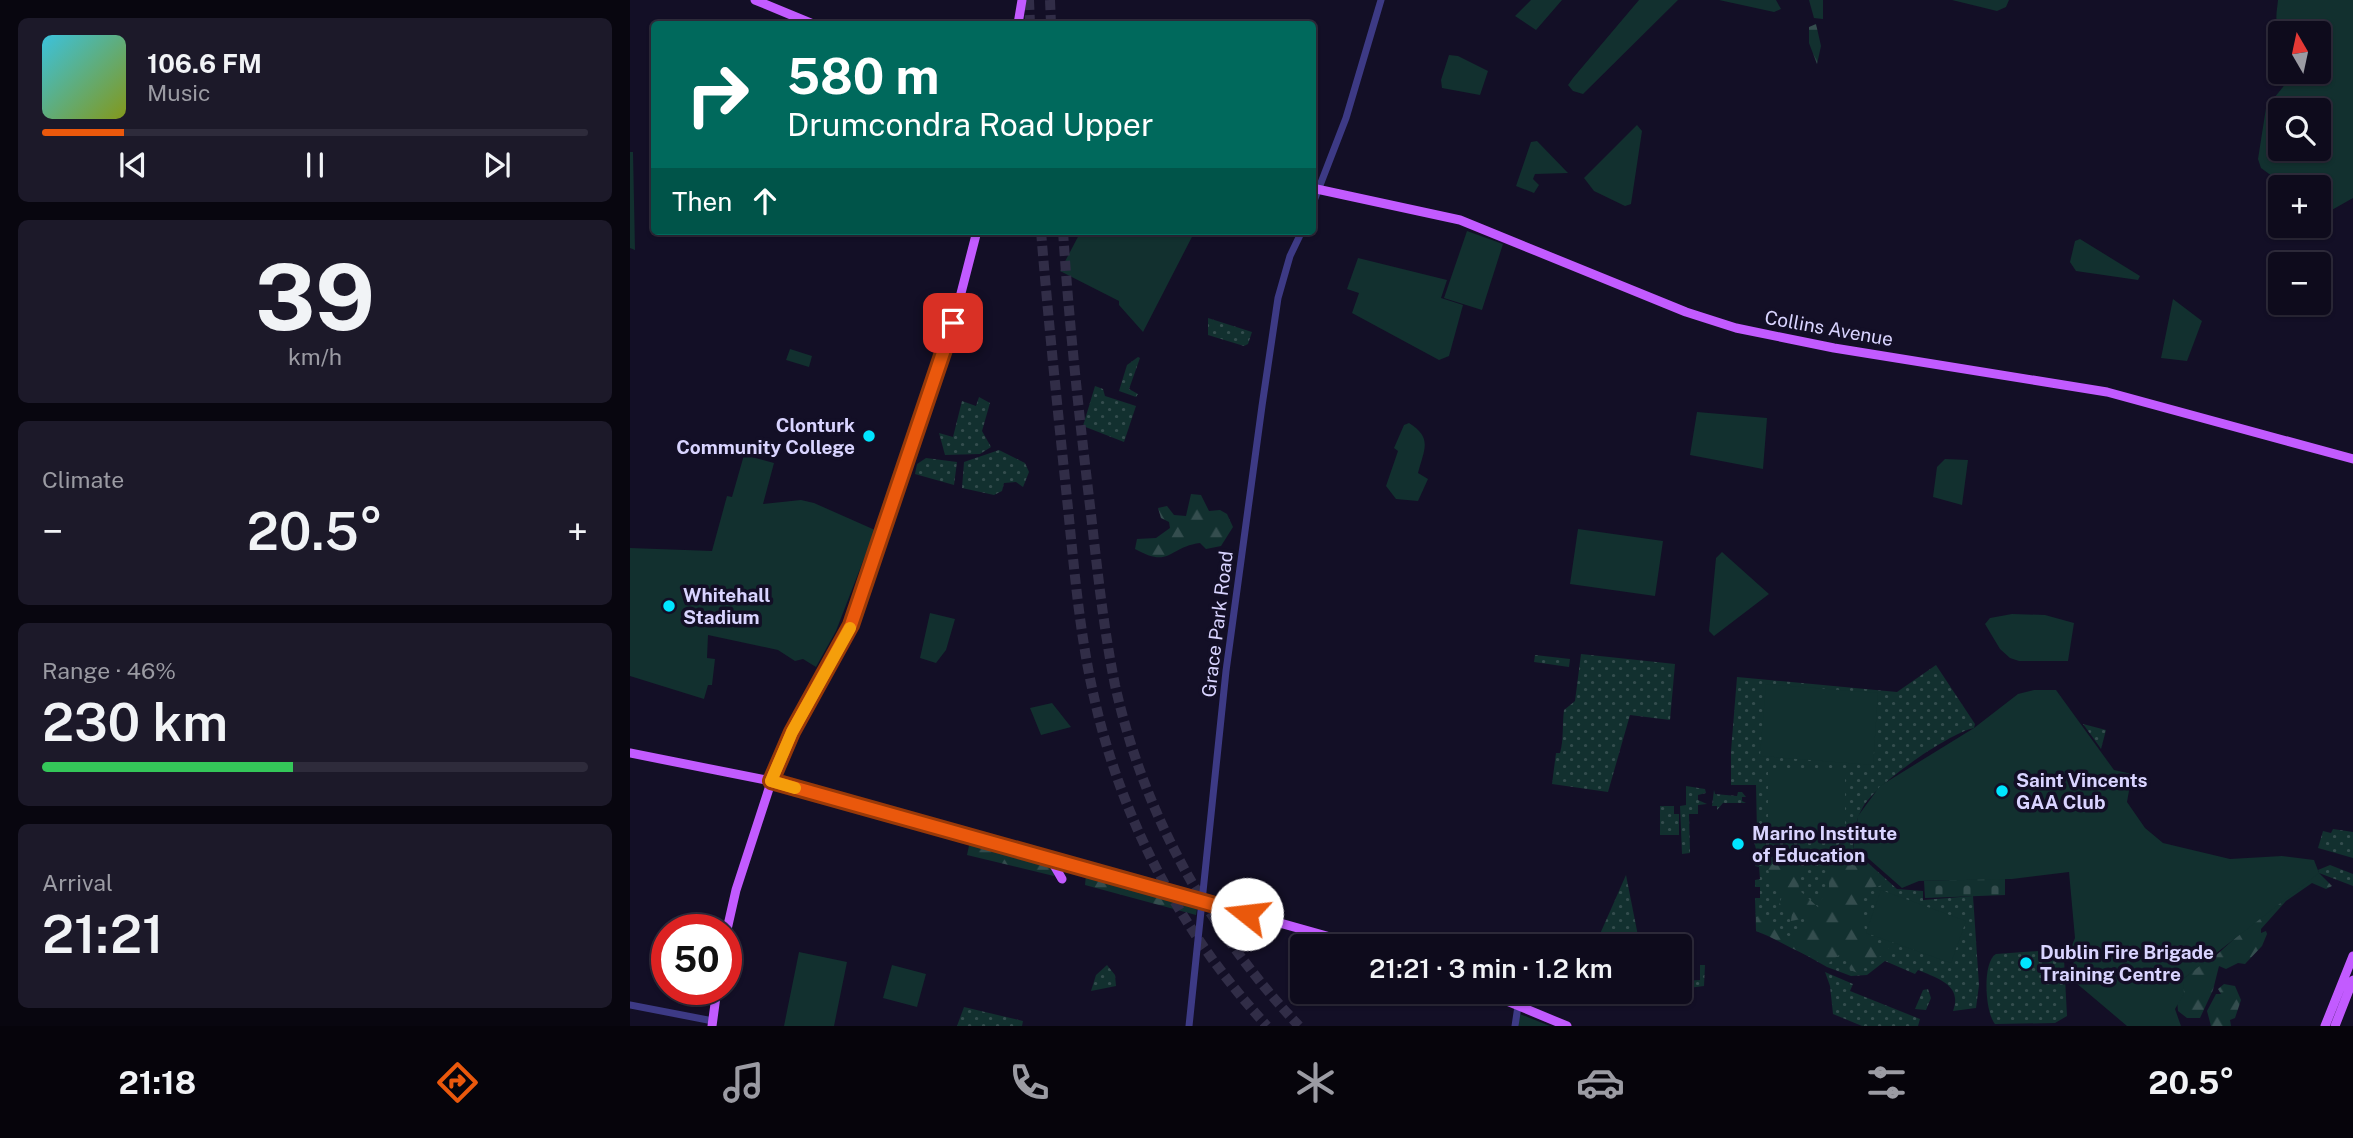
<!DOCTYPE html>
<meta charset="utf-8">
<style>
body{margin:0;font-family:"Public Sans",sans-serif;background:#1c1929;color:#f1f3f6;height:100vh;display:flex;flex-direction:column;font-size:26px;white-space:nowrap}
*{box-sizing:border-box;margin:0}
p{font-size:23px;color:#9b9ba3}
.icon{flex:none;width:38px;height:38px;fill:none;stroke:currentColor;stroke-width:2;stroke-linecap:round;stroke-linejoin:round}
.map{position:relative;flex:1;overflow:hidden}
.drawer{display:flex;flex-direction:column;gap:18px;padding:18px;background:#08060f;width:630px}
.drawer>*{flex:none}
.top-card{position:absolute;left:21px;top:21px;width:665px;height:214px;border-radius:7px;box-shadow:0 2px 5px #0004,0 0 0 2px #2e2b3b;background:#00695c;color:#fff;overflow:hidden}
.needle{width:46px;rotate:351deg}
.tools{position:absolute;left:1638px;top:21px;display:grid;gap:14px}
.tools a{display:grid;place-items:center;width:63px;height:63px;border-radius:7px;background:#0e0b1c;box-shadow:0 2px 5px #0004,0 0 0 2px #2e2b3b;font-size:35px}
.speed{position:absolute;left:21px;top:914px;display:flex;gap:14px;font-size:35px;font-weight:700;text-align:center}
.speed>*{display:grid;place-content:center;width:91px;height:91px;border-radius:50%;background:#0e0b1c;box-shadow:0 2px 5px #0004,0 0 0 2px #2e2b3b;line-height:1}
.speed .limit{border:10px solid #d22;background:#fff;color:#111}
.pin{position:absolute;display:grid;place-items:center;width:60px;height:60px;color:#fff;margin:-30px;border-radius:14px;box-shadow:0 4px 10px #0006}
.me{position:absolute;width:77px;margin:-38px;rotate:286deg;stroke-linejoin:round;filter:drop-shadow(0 0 5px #0008)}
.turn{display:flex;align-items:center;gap:24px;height:147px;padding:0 21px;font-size:32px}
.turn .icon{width:91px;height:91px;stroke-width:2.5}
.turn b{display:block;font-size:49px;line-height:60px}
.then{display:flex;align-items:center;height:66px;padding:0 21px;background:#0003;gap:14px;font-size:26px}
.big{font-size:52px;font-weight:600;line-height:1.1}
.drawer .tile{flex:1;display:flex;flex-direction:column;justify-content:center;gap:10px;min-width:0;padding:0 24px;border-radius:10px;background:#1c1929}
.drawer .dial{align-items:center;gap:0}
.dial b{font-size:91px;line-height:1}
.song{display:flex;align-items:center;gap:21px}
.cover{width:84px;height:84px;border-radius:10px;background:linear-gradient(135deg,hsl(190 70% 55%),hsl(70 70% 35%))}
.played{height:7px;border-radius:4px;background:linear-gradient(90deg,#ea580c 15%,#2e2b3b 15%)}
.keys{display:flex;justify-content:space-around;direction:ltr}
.heat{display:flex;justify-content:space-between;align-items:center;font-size:38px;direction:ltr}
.charge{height:10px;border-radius:5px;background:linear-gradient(90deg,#34c759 46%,#2e2b3b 0)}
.trip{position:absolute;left:660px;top:934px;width:402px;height:70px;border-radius:7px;background:#0e0b1c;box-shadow:0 2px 5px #0004,0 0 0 2px #2e2b3b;font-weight:600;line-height:70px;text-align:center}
.tabs{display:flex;height:112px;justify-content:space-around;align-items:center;background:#06040b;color:#9b9ba3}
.tabs .icon{width:49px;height:49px}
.tabs .selected{color:#ea580c}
.tabs b{font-size:32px;color:#f1f3f6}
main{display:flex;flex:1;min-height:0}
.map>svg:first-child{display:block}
.grass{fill:url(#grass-dots)}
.forest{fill:url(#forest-firs);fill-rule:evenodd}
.cemetery{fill:url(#cemetery-stones)}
.green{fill:#12302f;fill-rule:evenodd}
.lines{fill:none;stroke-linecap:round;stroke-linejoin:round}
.highway-tunnel{stroke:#312d47;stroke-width:10;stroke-dasharray:10 5;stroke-linecap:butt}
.minor{stroke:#3d3a85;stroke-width:7}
.major{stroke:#c25bff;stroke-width:9}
.route-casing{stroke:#983908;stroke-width:18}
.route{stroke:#ea580c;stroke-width:12}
.slow{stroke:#f59e0b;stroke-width:12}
.poi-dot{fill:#00e5ff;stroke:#130f26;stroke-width:2.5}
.labels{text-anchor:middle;stroke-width:7;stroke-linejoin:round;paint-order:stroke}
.street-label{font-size:19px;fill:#d9d4ff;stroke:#130f26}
.poi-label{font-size:19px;font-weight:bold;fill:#d9d4ff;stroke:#130f26;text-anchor:start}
</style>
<main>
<section class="drawer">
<div class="tile">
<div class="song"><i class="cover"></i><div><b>106.6 FM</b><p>Music</p></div></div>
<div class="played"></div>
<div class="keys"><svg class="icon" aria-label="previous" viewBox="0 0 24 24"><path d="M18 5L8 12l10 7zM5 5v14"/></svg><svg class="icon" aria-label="pause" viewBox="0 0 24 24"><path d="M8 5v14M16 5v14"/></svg><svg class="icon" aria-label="next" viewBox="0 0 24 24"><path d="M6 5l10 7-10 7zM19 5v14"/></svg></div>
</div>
<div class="tile dial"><b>39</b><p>km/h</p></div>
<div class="tile"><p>Climate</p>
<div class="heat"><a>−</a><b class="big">20.5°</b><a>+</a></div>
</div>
<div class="tile"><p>Range · 46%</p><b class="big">230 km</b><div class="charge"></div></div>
<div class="tile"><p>Arrival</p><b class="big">21:21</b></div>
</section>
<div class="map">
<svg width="1723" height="1026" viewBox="0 0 1723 1026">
<defs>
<pattern id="grass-dots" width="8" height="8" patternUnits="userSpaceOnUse" patternTransform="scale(1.75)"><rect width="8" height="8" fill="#12302f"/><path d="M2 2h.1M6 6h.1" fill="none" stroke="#344d4e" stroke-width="1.8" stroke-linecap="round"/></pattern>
<pattern id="forest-firs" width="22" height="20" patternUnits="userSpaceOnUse" patternTransform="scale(1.75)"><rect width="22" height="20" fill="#12302f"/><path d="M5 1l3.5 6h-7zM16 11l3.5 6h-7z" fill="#344d4e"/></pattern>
<pattern id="cemetery-stones" width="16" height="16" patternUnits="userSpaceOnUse" patternTransform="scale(1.75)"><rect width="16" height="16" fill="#12302f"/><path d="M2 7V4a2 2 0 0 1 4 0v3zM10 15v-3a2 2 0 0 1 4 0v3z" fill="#344d4e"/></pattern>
</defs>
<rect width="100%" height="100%" fill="#130f26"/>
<path class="grass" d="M 578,318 L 622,332 L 618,344 L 614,346 L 578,335 Z
M 508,357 L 510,358 L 499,389 L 508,394 L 506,397 L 489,391 L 497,365 Z
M 465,386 L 473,389 L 475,396 L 506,406 L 494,442 L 453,426 Z
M 349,397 L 360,403 L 352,431 L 361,447 L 350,454 L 315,455 L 309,433 L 323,437 L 332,401 L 346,406 Z
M 369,450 L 395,463 L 399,472 L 393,487 L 386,482 L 374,483 L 372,491 L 364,495 L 332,488 L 334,462 Z
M 296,458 L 327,462 L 324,485 L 285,474 L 287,464 Z
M 951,654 L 1045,664 L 1040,720 L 1000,715 L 978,792 L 922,784 L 926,753 L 930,753 C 934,739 932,726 934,710 L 945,701 Z
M 905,655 L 940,659 L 939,667 L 904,662 Z
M 1306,665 L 1345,724 L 1344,728 C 1319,733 1246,784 1233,807 C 1225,820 1224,835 1223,850 L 1126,849 L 1122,834 L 1127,833 L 1126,785 L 1101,785 L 1101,751 L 1107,677 L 1267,692 Z
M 1453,724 L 1476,730 L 1471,749 L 1469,746 Z
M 1056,786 L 1075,789 L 1076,793 L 1068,795 L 1068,800 L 1077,804 L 1068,805 L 1068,814 L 1059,814 L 1060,853 L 1052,854 L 1050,806 L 1056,805 Z
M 1084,790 L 1085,794 L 1107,796 L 1108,792 L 1112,792 L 1116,797 L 1112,797 L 1112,801 L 1116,803 L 1093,803 L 1087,810 L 1087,806 L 1082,806 Z
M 1030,806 L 1044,806 L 1044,814 L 1049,814 L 1049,835 L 1030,835 Z
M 1703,829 L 1723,832 L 1723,858 L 1688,848 L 1693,831 L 1701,833 Z
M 1227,853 L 1267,889 L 1293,891 L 1293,900 L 1343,896 L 1349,985 L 1346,1008 L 1323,1011 C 1333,985 1307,978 1288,970 L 1285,974 L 1255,961 L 1237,975 L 1221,976 L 1197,967 L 1142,936 L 1126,931 L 1125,898 L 1130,898 L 1130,887 L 1125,887 L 1125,880 L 1130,879 L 1129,867 L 1125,866 L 1127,854 Z
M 1700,865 L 1723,874 L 1723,886 L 1689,873 L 1688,870 Z
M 996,875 L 1009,941 L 991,947 L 969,947 L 970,934 Z
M 1422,950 L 1434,959 L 1437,1016 L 1425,1023 L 1365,1024 C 1355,1012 1352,962 1366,954 Z
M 477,965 L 485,975 L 486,986 L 461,991 L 466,975 Z
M 1070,965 L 1075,965 L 1074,986 L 1050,989 L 1050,981 L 1070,980 Z
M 1195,972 L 1223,984 L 1220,991 L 1290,1019 L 1288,1026 L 1232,1026 L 1203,1014 L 1200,986 Z
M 1298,989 L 1301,998 L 1296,1010 L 1285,1009 L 1293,990 Z
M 334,1007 L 393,1021 L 392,1026 L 327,1026 Z"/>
<path class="forest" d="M 1179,0 L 1193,0 L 1193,19 L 1184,18 Z
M 1186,24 L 1191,46 L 1187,64 L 1179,43 L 1179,27 Z
M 561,494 L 571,495 L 579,511 L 590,510 L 597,514 L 603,527 L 591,546 L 576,549 L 570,543 C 538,547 541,569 505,549 L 507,539 L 526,538 L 540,528 L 539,522 L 531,518 L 528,508 L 537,506 L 544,515 L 556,516 Z
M 342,832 L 429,855 L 424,876 L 337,855 Z
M 1227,853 L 1257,884 L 1237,889 L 1231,906 C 1233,914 1234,936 1240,940 C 1245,943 1253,944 1258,946 L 1259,952 L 1237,963 L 1228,973 L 1220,970 L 1216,955 L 1209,955 L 1199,963 C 1173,957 1150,940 1126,931 L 1126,917 L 1134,914 L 1158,936 L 1165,937 L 1176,918 L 1161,921 L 1162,913 L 1149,905 L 1154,890 L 1142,884 L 1138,869 L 1144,862 L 1133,866 L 1125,863 L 1127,854 ZM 1198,864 L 1202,867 L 1199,871 L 1199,889 L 1193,894 L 1190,909 L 1169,890 L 1168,865 Z
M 1683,867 L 1702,886 L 1696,889 L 1682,883 L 1656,901 L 1631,929 L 1631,933 L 1636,931 L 1637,934 L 1632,946 L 1615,964 L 1608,963 L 1596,969 L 1589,966 L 1583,990 L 1570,1018 L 1557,1018 L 1548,1011 L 1547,999 L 1553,979 L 1577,959 L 1581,960 Z
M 456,875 L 568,902 L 566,915 L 455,885 Z
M 1594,984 L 1605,986 L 1611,1000 L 1605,1018 L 1600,1020 L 1601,1026 L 1581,1026 L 1577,1011 L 1586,994 L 1591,994 L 1588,989 Z"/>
<path class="cemetery" d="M 1375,878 L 1375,895 L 1295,898 L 1294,881 Z"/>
<path class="green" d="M 901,0 L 932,0 L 906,30 L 885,16 Z
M 1009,0 L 1048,0 L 953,94 L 943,91 L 938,85 L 943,78 Z
M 1089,0 L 1146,0 L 1151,9 L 1144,12 Z
M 1322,0 L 1379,0 L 1376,7 L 1367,11 Z
M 1648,0 L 1723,0 L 1723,198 L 1700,211 L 1689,208 L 1689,187 L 1657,187 L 1631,168 L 1628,159 L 1636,108 L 1665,72 L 1689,72 L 1689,33 L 1653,33 C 1643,25 1647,12 1648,0 ZM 1650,110 L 1689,110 L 1689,149 L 1650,149 Z
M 819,55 L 828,56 L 858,71 L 850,95 L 812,88 L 811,80 Z
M 1007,125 L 1012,131 L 1001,204 L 995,206 L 964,191 L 954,178 Z
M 907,141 L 938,173 L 905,174 L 903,179 L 909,185 L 904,193 L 886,186 L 901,142 Z
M 0,152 L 3,152 L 5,250 L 0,248 Z
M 451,231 L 565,231 L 513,332 L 489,305 L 489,301 L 430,271 Z
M 837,231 L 873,244 L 852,310 L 814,298 Z
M 1450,239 L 1510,276 L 1508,280 L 1446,271 L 1440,262 L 1445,241 Z
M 728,258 L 817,280 L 811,298 L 833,305 L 819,356 L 809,360 L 722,313 L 729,293 L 717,289 Z
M 1543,299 L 1572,321 L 1557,361 L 1531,358 Z
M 160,349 L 182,356 L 179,367 L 156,360 Z
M 1067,412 L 1137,418 L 1133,469 L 1060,455 Z
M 779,423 C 803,438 794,449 788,473 L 798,479 L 788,501 L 766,499 L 756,486 L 768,451 L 764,448 L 774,425 Z
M 114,455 L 144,463 L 133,504 L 171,500 L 184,503 L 245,530 L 206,631 L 186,667 L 173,659 L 165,661 L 148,650 L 78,635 L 77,658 L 85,659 L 82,685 L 78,685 L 74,699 L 0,676 L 0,548 L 82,551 L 97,496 L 102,497 Z
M 1315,459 L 1338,460 L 1332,505 L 1303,497 L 1307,467 Z
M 948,529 L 1033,541 L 1025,596 L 940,584 Z
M 1092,552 L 1139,594 L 1084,636 L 1079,631 L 1086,558 Z
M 300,613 L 325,619 L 316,650 L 306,663 L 290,658 Z
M 1382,614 L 1415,615 L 1444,623 L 1438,661 L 1389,661 L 1380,658 L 1370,649 L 1355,624 L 1360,618 Z
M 1136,684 L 1248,693 L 1243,765 L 1130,756 Z
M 1404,690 L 1426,690 L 1484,770 L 1502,774 L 1497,802 L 1515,828 L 1533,843 L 1600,859 L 1652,856 L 1684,860 L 1689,873 L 1553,979 L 1554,994 L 1545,1009 L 1551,1026 L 1497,1026 L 1445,982 L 1442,945 L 1445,938 L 1439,872 L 1382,879 L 1289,881 L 1272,888 L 1231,852 L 1223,850 L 1228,816 L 1250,786 L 1344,728 L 1388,694 Z
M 422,703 L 441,727 L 411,735 L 400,708 Z
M 1138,771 L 1215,771 L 1215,824 L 1138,824 Z
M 1251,890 L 1336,921 L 1321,963 L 1236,933 Z
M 169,952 L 217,962 L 204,1026 L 154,1026 Z
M 262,965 L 296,974 L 287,1007 L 253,998 Z
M 890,1014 L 920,1026 L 889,1026 L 887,1015 Z"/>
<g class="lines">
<path class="highway-tunnel" d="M 399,0 L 400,24
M 420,0 L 421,24
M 411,231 C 418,317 427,403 436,489 C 443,555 448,623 462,688 C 489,816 549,930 637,1026
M 433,231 C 439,323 449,415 460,506 C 467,566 473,626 485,685 C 514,815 578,929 669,1026"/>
<path class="minor" d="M 682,206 L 716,118 L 751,0
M 0,1005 L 83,1021
M 559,1026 L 596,671 L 632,406 L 648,298 L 660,256 L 672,231
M 885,1026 L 888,1006"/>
<path class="major" d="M 125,0 L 183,24
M 388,24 L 392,0
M 682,188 L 830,220 L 1056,312 L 1106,328 L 1204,348 L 1477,392 L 1723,459
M 0,753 L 141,781 L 736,947
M 421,860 L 432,879
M 96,934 L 106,890 L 147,764 L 166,724 L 216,636 L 236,586 L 329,301 L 347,231
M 855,992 L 937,1026
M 82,1026 L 87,989
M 1695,1026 L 1723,956
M 1705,1026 L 1723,980"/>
</g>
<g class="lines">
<defs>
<path id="route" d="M 323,323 L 221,625 L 162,732 L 141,781 L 617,914"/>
</defs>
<use href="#route" class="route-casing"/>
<use href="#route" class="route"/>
<path class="slow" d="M 165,788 L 141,781 L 162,732 L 220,628"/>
</g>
<g class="poi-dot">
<circle cx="239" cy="436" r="7"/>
<circle cx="39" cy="606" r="7"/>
<circle cx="1372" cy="791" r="7"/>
<circle cx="1108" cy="844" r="7"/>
<circle cx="1396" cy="963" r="7"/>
</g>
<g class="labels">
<g class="street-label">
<text transform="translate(1199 328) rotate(10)" y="7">Collins Avenue</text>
<text transform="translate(587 624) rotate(-83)" y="7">Grace Park Road</text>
</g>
<g class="poi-label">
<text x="225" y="432" text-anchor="end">Clonturk<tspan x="225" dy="22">Community College</tspan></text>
<text x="53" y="602">Whitehall<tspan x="53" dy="22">Stadium</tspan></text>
<text x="1386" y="787">Saint Vincents<tspan x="1386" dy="22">GAA Club</tspan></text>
<text x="1122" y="840">Marino Institute<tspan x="1122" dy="22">of Education</tspan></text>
<text x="1410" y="959">Dublin Fire Brigade<tspan x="1410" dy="22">Training Centre</tspan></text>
</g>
</g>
</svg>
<div class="tools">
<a><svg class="needle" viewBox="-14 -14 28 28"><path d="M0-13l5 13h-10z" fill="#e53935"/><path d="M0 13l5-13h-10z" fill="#9b9ba3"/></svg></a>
<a><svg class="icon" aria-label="search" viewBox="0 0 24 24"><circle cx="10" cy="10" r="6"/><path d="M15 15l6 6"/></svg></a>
<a>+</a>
<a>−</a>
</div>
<div class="speed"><div class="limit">50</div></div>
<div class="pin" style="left:323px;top:323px;background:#d93025"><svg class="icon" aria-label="arrive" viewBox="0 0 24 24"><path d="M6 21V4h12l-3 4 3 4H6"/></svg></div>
<svg class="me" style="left:617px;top:914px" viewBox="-20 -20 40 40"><circle r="19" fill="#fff"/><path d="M0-13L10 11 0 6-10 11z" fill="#ea580c"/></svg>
<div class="trip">21:21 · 3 min · 1.2 km</div>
<div class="top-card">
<div class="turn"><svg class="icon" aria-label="right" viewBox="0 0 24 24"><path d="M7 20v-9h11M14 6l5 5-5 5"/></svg><div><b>580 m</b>Drumcondra Road Upper</div></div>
<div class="then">Then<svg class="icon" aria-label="ahead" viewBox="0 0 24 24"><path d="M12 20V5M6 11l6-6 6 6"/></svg></div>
</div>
</div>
</main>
<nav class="tabs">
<b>21:18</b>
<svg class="icon selected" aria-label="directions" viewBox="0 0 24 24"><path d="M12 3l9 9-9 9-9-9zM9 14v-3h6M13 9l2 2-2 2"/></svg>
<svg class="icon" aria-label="music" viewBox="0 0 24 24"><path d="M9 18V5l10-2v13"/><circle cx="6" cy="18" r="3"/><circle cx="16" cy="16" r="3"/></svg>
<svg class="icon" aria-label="phone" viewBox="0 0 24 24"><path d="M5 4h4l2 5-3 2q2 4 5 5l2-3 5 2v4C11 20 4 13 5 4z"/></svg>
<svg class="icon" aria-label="climate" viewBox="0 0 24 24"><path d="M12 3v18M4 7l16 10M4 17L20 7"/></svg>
<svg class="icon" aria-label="car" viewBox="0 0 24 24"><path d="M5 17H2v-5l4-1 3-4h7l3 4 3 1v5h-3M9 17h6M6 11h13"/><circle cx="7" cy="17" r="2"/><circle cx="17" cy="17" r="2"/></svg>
<svg class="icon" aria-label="filters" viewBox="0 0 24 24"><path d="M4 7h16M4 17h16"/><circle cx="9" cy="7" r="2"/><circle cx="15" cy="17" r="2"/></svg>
<b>20.5°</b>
</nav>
